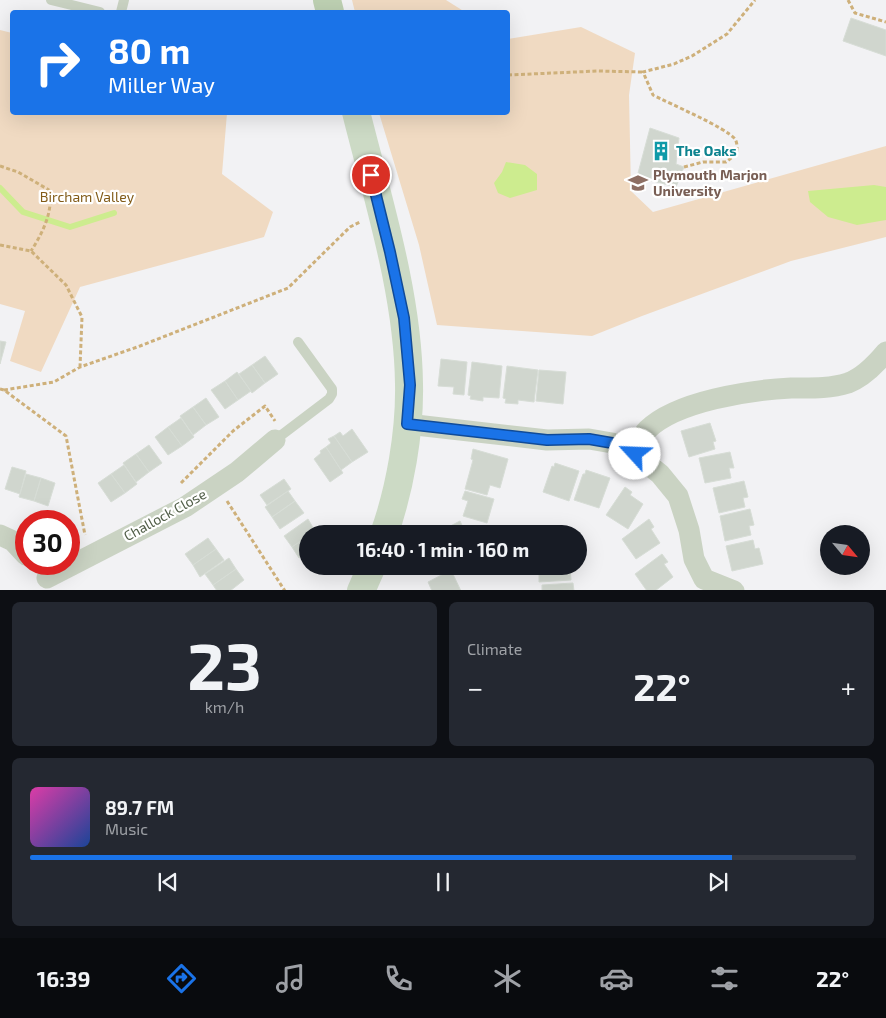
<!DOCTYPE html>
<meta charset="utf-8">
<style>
body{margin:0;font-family:"Exo 2",sans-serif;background:#242831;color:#f1f3f6;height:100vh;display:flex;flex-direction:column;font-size:19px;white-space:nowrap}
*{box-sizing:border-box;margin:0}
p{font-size:16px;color:#9ea1a6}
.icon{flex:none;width:28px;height:28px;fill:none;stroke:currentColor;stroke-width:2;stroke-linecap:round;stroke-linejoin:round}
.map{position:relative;height:590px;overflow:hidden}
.sheet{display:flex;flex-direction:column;gap:12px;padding:12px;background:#0d0f14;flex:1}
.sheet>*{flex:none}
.guide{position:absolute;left:10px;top:10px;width:500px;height:105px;border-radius:5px;box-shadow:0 5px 20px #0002;background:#1a73e8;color:#fff;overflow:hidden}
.needle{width:32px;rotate:119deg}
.tools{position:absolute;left:820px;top:525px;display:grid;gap:10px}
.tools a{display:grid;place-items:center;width:50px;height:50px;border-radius:50%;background:#171b24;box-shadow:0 5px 20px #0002;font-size:25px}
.speed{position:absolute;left:15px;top:510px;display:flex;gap:10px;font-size:25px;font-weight:700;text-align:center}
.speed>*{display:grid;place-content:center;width:65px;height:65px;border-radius:50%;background:#171b24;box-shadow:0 5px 20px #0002;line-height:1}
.speed .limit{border:8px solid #d22;background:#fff;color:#111}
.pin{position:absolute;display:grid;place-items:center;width:42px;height:42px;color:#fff;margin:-21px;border:2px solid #fff;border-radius:50%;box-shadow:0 1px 5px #0007}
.me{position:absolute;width:55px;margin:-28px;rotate:295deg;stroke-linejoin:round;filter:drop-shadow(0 0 4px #0008)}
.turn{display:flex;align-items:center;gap:18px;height:105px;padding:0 15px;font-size:22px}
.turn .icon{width:65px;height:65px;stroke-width:2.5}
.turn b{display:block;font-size:35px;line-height:42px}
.big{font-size:38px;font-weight:700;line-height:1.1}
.sheet .widget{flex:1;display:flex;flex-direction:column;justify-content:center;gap:8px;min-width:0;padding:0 18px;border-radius:8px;background:#242831}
.sheet .dial{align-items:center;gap:0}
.dial b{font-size:65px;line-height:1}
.song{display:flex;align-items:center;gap:15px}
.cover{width:60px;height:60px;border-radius:8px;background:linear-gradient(135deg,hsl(320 70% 55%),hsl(220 70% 35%))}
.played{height:5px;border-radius:2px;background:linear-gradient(90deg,#1a73e8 85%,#363941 85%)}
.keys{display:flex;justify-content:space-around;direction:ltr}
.heat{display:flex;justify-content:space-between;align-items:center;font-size:28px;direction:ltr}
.sheet .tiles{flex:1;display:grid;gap:12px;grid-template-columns:1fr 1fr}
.widget:last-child{grid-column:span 2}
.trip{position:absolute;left:299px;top:525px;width:288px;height:50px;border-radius:25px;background:#171b24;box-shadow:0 5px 20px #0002;font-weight:700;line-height:50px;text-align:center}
.tabs{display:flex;height:80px;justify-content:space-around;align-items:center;background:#090b0e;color:#9ea1a6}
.tabs .icon{width:35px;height:35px}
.tabs .on{color:#1a73e8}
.tabs b{font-size:22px;color:#f1f3f6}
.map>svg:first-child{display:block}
.green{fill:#f0dac2}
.water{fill:#cdec8f}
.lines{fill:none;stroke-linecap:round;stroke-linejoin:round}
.stream{stroke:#cdec8f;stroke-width:6}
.building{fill:#d0d6ce;stroke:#d7ddd6}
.path{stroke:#ceb07a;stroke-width:3;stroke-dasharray:4 2.5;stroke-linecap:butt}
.lane{stroke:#cad3c3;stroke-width:10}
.street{stroke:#cad3c3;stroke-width:21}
.secondary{stroke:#ccdac5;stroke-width:28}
.primary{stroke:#bdd0b2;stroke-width:28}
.route-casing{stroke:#114b97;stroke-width:12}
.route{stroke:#1a73e8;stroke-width:9}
.labels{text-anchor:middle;stroke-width:4.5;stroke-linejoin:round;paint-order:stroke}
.culture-label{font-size:14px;font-weight:bold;fill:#0d838f;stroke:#fff;text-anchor:start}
.education-label{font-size:14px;font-weight:bold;fill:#785e54;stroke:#fff;text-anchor:start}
.park-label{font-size:14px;fill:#825b18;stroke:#fff}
.street-label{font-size:14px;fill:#525f49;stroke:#fff}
</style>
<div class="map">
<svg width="886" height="591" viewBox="0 0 886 591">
<rect width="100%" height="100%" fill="#f2f2f4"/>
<path class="green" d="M 352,0 L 446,0 L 465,12 L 355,12 Z
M 581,27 L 635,53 L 629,95 L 631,191 L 653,212 L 886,146 L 886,237 L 791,261 L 642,316 L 592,336 L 437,325 L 419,245 L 379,113 L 508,112 L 508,39 Z
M 0,30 L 12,33 L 12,112 L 227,113 L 222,174 L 273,212 L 264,237 L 80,287 L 41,372 L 10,361 L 25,311 L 0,304 Z"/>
<path class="water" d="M 506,162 L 525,165 L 537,174 L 537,190 L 510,198 L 498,193 L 494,183 L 502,172 Z
M 874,185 L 886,187 L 886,220 L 857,225 L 828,217 L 810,202 L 808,191 Z"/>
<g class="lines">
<path class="stream" d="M 0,188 L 23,212 L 70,227 L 114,213"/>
</g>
<path class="building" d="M 851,18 L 886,30 L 886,56 L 843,41 Z
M 650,128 L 679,138 L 676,164 L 684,167 L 676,187 L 637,177 Z
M 0,341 L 6,342 L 0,364 Z
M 265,356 L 278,374 L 265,383 L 252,365 Z
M 441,359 L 467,362 L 464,395 L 453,394 L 454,387 L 438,386 Z
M 472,362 L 502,366 L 499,398 L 483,397 L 483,401 L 470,399 L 471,396 L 468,395 Z
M 252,365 L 265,383 L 252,393 L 239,374 Z
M 507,366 L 538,370 L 534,402 L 518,400 L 518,404 L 505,403 L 506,399 L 503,398 Z
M 539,370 L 566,372 L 563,404 L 536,401 Z
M 237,372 L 251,391 L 238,400 L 225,381 Z
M 225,381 L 238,400 L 225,409 L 211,390 Z
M 206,398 L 219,417 L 206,425 L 193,407 Z
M 193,407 L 206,425 L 193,435 L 180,416 Z
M 181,418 L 194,437 L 182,446 L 168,427 Z
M 710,423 L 716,441 L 713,442 L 715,449 L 689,457 L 681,431 Z
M 168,427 L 182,446 L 168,455 L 155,437 Z
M 352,429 L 368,452 L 352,462 L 334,436 L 340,432 L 343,436 Z
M 334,436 L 352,462 L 341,470 L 326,447 L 331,443 L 328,439 Z
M 149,445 L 162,463 L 149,472 L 136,454 Z
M 326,447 L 343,473 L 330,482 L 314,459 L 321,453 L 320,451 Z
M 473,449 L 508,459 L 500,488 L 490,485 L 487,495 L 465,489 L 473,460 L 471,459 Z
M 730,452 L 734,468 L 729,468 L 731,478 L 705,483 L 699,458 Z
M 136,454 L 149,472 L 136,482 L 123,463 Z
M 555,463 L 579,471 L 569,501 L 543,492 L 552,466 L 554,467 Z
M 124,465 L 137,484 L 125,493 L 111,474 Z
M 12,467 L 26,471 L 20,494 L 5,489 Z
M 586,470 L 610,478 L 599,508 L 574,500 L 583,474 L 585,474 Z
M 26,474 L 41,478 L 34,501 L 19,497 Z
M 111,474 L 125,493 L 111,502 L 98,483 Z
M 41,478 L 55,483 L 48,506 L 34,501 Z
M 284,479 L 291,489 L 267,505 L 260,495 Z
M 744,481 L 748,497 L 743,498 L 745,507 L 719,513 L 713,488 Z
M 625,487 L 632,492 L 630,495 L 643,504 L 628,529 L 606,515 Z
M 288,491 L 295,501 L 272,517 L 265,507 Z
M 465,491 L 494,499 L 487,523 L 463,516 L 468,501 L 462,499 Z
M 295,501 L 304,513 L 280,529 L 272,517 Z
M 750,509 L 754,525 L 749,526 L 751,535 L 725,541 L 720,516 Z
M 308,519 L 315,531 L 308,534 L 308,536 L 292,547 L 284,536 Z
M 649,519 L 654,527 L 651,529 L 660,543 L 636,559 L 622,539 Z
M 460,521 L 466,534 L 437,534 L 437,533 Z
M 308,536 L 308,553 L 299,558 L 292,547 Z
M 208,538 L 216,549 L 193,565 L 185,554 Z
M 753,540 L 755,549 L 759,548 L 763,564 L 732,571 L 726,546 Z
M 216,549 L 224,560 L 200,577 L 193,565 Z
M 662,554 L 668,562 L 664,564 L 673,577 L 655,591 L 647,591 L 635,574 Z
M 229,558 L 236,569 L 213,585 L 205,574 Z
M 539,566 L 570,566 L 571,580 L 539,582 Z
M 236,569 L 244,580 L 230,591 L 217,591 L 213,585 Z
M 451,570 L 461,591 L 432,591 L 428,582 Z
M 573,583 L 574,591 L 542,591 L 542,585 Z"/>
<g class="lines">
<path class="path" d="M 848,0 L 855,13 L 886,22
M 508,75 L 598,71 L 643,72
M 0,166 L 18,172 L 49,190 C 54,211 42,234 31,251
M 684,167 L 703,162 L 726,162 L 736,154 C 737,150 738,144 735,139 C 725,127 670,104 653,95 L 643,72 L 674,64 L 692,56 L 727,34 L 755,0
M 0,245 L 31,251 L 66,285 L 82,317 L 80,367
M 0,389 L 4,390 L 66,436 L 85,535
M 4,390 L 54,382 L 80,367 L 140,346 L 288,288 L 350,227 L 360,222
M 181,483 L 233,431 L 265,406 L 275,421
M 227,501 L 285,591"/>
<path class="lane" d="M 51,0 L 100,12
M 121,12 L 124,0
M 275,440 L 329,399 L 332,394 L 332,389 L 298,342"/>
<path class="street" d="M 407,424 L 547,440 L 589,439 L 612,443 L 635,454 L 660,474 L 678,496 L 689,530 L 694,559 L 704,579 L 734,591
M 635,454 C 638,447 641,435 647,430 C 676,401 751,390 791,388 C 810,388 829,389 848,383 C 862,378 876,364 886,352
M 0,535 L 13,541 L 26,555
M 47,578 L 185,507 L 237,472 L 275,440"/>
<path class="secondary" d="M 356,112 C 378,200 408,294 409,384 C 410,432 400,489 384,534
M 361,591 L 372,566"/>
<path class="primary" d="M 327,0 L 330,12"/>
</g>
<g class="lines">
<defs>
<path id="route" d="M 371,175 L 390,252 L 404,318 L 410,385 L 407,424 L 547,440 L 589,439 L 612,443 L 635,454"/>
</defs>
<use href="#route" class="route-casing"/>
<use href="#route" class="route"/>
</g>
<defs>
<symbol id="building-bare" viewBox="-9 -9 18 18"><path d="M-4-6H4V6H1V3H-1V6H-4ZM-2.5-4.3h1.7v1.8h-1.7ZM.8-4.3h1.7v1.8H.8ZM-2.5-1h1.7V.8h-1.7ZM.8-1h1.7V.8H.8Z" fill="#0f9aa8" stroke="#fff" stroke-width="2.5" paint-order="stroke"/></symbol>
<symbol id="university-bare" viewBox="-9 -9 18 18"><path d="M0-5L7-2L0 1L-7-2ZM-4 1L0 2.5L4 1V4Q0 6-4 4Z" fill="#8d6e63" stroke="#fff" stroke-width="2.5" paint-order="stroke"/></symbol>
</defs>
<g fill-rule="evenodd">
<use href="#building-bare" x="647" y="137" width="28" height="28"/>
<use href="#university-bare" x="624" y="169" width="28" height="28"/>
</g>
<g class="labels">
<g class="culture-label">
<text x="676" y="156">The Oaks</text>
</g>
<g class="education-label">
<text x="653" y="180">Plymouth Marjon<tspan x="653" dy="16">University</tspan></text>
</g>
<g class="park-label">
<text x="87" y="202">Bircham Valley</text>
</g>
<g class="street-label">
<text transform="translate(165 515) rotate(-29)" y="5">Challock Close</text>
</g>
</g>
</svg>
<div class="tools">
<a><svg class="needle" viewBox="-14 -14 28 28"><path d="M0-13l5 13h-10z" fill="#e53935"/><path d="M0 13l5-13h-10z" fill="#9ea1a6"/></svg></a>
</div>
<div class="speed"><div class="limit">30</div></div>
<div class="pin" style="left:371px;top:175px;background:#d93025"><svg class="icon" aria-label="arrive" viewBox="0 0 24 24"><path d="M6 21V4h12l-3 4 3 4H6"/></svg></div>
<svg class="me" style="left:635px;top:454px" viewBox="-20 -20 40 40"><circle r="19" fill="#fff"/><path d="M0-13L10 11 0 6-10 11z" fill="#1a73e8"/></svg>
<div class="trip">16:40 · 1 min · 160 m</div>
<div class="guide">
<div class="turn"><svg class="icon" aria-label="right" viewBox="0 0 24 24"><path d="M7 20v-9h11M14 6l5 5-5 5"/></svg><div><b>80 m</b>Miller Way</div></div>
</div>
</div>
<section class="sheet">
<div class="tiles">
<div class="widget dial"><b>23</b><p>km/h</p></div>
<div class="widget"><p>Climate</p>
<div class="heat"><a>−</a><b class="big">22°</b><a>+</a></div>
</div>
<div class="widget">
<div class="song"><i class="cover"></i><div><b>89.7 FM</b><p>Music</p></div></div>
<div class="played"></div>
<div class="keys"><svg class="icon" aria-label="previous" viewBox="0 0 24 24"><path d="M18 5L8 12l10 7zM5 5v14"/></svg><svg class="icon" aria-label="pause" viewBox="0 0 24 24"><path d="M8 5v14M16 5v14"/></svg><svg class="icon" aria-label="next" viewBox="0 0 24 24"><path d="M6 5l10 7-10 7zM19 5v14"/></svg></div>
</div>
</div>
</section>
<nav class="tabs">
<b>16:39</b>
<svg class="icon on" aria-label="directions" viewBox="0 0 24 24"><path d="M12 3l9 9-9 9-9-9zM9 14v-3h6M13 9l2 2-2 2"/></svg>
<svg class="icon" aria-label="music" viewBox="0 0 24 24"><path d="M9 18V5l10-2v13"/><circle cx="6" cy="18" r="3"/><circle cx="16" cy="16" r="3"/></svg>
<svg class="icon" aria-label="phone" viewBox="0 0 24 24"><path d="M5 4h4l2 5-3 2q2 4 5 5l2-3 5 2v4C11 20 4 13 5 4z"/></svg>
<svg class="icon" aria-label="climate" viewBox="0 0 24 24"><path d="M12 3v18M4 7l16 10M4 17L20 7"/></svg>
<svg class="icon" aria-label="car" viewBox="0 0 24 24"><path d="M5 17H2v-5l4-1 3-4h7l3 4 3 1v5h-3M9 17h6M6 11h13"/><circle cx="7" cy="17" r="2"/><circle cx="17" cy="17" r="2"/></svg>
<svg class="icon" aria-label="filters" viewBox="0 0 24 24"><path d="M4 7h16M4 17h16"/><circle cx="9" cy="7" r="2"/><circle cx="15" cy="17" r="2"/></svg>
<b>22°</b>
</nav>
